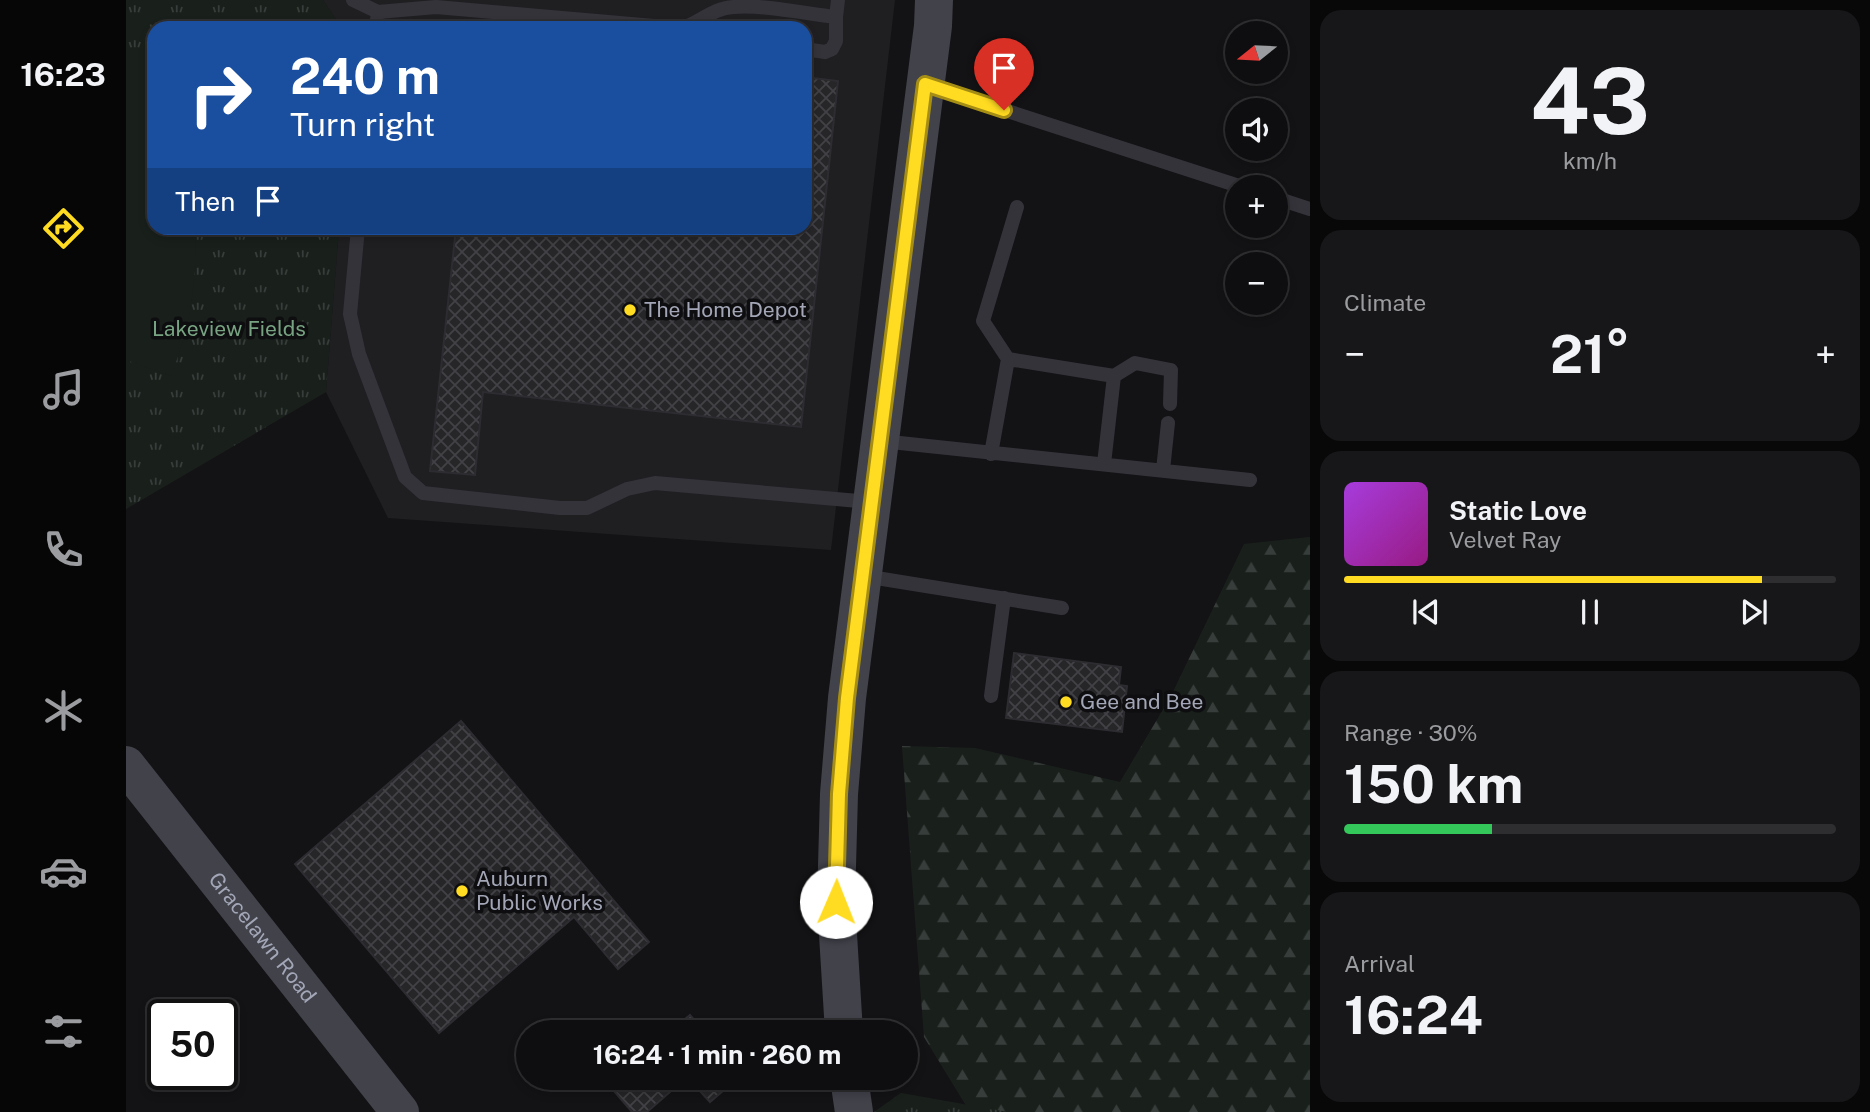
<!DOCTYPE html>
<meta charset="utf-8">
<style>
body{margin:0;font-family:"Public Sans",sans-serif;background:#171719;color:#f1f3f6;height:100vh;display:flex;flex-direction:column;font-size:26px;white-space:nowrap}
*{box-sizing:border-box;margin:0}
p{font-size:23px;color:#9b9c9f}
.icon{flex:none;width:38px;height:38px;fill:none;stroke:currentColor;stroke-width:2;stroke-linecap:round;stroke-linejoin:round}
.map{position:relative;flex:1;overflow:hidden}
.panel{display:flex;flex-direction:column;gap:10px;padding:10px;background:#080809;width:560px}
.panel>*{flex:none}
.banner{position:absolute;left:21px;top:21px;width:665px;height:214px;border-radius:21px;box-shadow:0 4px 10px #0003,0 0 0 2px #2e2e30;background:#1a4fa0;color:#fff;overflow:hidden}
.needle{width:46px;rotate:252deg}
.tools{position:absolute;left:1099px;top:21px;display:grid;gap:14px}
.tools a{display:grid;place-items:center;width:63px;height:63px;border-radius:50%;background:#0e0e10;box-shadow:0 4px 10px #0003,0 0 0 2px #2e2e30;font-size:35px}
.speed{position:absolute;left:21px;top:999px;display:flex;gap:14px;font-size:35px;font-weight:700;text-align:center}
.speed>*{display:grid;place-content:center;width:91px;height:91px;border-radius:50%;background:#0e0e10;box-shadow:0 4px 10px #0003,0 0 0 2px #2e2e30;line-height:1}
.speed .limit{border:4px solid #111;border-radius:10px;background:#fff;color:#111}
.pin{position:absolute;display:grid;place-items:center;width:60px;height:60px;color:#fff;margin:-72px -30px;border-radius:50% 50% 50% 0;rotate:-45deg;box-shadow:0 0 7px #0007}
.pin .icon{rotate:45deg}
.me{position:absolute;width:77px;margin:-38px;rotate:1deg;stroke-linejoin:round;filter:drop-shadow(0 0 5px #0008)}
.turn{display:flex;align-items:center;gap:24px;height:147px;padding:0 28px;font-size:32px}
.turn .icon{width:91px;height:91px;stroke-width:2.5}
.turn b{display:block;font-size:49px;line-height:60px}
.then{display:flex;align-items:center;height:66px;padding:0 28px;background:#0003;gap:14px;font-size:26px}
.big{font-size:52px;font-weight:700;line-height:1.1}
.panel .card{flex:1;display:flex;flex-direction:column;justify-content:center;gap:10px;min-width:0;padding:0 24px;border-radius:21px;background:#171719}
.panel .dial{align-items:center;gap:0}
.dial b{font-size:91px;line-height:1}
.song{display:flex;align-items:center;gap:21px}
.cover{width:84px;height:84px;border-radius:10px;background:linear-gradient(135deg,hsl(280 70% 55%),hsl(310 70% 35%))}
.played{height:7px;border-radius:4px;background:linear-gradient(90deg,#ffdb21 85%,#2e2e30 85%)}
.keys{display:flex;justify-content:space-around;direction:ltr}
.heat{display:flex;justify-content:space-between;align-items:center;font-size:38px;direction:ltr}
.charge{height:10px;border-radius:5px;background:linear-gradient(90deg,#34c759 30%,#2e2e30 0)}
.trip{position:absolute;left:390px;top:1020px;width:402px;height:70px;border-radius:35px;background:#0e0e10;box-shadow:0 4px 10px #0003,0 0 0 2px #2e2e30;font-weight:700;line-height:70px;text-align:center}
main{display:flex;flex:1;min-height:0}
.menu{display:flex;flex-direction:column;width:126px;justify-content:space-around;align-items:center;background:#060606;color:#9b9c9f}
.menu .icon{width:49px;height:49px}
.menu .selected{color:#ffdb21}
.menu b{font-size:32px;color:#f1f3f6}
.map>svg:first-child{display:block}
.built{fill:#1f1f22}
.forest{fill:url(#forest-firs)}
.park{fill:url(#park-tufts)}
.pitch{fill:#19201b}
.building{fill:url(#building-cross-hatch);stroke:#2d2d31;stroke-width:2}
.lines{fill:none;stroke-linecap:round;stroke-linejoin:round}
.lane{stroke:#34333a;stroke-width:14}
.secondary{stroke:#41424a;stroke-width:38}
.route-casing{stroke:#a68e15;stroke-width:18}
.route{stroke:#ffdb21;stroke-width:12}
.poi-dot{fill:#ffdb21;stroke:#0e0e10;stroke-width:2.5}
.labels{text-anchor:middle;stroke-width:7;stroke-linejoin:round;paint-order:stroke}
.poi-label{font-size:21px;fill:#a3a6b6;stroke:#0e0e10;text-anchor:start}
.park-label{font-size:21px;fill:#78a382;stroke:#0e0e10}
.street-label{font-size:21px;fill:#a3a6b6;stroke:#0e0e10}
</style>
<main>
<nav class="menu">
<b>16:23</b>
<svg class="icon selected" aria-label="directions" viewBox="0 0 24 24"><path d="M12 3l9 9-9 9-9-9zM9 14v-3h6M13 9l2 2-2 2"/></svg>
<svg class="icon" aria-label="music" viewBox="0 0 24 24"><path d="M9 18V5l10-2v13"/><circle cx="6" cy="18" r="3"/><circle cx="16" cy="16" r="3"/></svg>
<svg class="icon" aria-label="phone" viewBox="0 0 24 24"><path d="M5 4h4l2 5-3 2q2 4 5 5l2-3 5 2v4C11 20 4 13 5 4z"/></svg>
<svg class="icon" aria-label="climate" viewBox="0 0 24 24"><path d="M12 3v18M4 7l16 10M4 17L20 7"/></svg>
<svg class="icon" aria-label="car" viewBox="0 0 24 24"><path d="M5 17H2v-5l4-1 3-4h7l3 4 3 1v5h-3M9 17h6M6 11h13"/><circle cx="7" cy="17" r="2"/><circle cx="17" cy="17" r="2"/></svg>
<svg class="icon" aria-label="filters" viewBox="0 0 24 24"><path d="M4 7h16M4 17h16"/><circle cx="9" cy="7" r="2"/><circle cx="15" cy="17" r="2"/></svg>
</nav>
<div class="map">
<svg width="1184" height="1112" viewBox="0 0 1184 1112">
<defs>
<pattern id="forest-firs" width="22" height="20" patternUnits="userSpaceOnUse" patternTransform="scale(1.75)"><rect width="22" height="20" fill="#19201b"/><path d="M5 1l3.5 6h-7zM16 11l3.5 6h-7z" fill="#373d3a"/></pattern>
<pattern id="park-tufts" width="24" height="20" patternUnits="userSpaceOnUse" patternTransform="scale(1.75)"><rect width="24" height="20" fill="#19201b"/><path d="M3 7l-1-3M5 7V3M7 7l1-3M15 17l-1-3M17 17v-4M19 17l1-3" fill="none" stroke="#373d3a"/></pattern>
<pattern id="building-cross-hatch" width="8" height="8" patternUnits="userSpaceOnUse" patternTransform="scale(1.75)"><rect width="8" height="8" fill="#262629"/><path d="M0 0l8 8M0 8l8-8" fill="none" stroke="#424246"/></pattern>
</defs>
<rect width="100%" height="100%" fill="#131315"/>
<path class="built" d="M 197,0 L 769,0 L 705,550 L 262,518 L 200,392 L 213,228 L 679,228 L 679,28 L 216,28 Z"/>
<path class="forest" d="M 1184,537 L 1184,1112 L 844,1112 L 798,1037 L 776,746 L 849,748 L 994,782 L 1045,696 L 1118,544 Z"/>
<path class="park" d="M 0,0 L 197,0 L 216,28 L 28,28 L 28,228 L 213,228 L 200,392 L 0,509 Z
M 775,1093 L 882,1112 L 748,1112 Z"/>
<path class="pitch" d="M 0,56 L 28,93 L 28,228 L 69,228 C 72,280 64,327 45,376 L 0,360 Z"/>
<path class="building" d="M 679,77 L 712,81 L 675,427 L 357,392 L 349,475 L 304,471 L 330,228 L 679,228 Z
M 888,653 L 995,667 L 993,685 L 1001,686 L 996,732 L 880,718 Z
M 335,721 L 523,942 L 492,969 L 448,917 L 313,1033 L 169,864 Z
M 564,1015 L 579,1032 L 543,1032 Z
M 489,1078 L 560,1078 L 521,1112 L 506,1112 L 482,1084 Z
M 562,1078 L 612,1078 L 584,1102 Z"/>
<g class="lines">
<path class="lane" d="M 227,0 L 252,12 L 250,28
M 252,12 L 310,7 L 551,28
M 557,28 C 574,22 588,8 607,7 C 635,4 681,14 710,17 L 712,0
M 679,49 L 699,52 L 706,49 L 710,41 L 710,17
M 801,85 L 1116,187
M 1150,198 L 1184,209
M 232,228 L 224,314 L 233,354 L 279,477 L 297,493 L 434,508 L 461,508 L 501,489 L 529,483 L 744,502
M 882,359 L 857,321 L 891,207
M 988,376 L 1009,363 L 1045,370 L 1044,404
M 755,441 L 1124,480
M 865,454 L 882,359 L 988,376 L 978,464
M 1037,470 L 1042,423
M 738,576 L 936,608
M 865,696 L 878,598"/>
<g class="secondary">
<path id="s1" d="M 0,765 L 274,1112"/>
<path d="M 718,1032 L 710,902 L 713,794 L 721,698 L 807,26 L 808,0"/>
<path d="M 723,1078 L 728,1112"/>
</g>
</g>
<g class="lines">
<defs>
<path id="route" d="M 710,902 L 713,794 L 721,698 L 799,84 L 878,110"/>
</defs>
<use href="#route" class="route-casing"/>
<use href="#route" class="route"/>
</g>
<g class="poi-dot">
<circle cx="504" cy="310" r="7"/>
<circle cx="940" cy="702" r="7"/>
<circle cx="336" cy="891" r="7"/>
</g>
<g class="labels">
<g class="poi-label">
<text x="518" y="317">The Home Depot</text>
<text x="954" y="709">Gee and Bee</text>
<text x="350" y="886">Auburn<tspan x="350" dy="24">Public Works</tspan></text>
</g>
<g class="park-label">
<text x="103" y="336">Lakeview Fields</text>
</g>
<g class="street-label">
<text dy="7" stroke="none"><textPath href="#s1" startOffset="220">Gracelawn Road</textPath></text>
</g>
</g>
</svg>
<div class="tools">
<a><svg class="needle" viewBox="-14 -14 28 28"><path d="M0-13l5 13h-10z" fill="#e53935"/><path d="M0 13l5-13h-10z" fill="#9b9c9f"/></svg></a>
<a><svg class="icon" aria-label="sound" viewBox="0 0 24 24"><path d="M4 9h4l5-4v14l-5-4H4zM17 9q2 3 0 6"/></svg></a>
<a>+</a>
<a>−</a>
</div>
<div class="speed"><div class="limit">50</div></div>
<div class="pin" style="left:878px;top:110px;background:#d93025"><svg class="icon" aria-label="arrive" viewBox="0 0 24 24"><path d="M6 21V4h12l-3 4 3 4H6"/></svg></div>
<svg class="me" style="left:710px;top:902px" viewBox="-20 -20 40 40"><circle r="19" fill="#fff"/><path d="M0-13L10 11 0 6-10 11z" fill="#ffdb21"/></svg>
<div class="trip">16:24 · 1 min · 260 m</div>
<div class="banner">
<div class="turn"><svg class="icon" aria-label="right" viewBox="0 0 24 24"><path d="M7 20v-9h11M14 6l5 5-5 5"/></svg><div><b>240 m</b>Turn right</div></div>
<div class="then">Then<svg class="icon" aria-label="arrive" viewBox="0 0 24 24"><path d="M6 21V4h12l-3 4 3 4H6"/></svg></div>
</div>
</div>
<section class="panel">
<div class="card dial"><b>43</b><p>km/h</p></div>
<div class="card"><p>Climate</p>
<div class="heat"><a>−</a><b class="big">21°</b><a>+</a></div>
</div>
<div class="card">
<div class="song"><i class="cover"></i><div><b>Static Love</b><p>Velvet Ray</p></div></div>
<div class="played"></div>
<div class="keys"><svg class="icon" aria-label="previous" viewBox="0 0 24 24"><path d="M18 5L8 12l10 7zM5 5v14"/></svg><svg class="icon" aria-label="pause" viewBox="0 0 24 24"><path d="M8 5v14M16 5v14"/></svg><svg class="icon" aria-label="next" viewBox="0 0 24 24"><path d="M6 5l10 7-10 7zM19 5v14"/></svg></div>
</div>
<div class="card"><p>Range · 30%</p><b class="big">150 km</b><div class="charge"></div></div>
<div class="card"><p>Arrival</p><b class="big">16:24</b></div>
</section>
</main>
